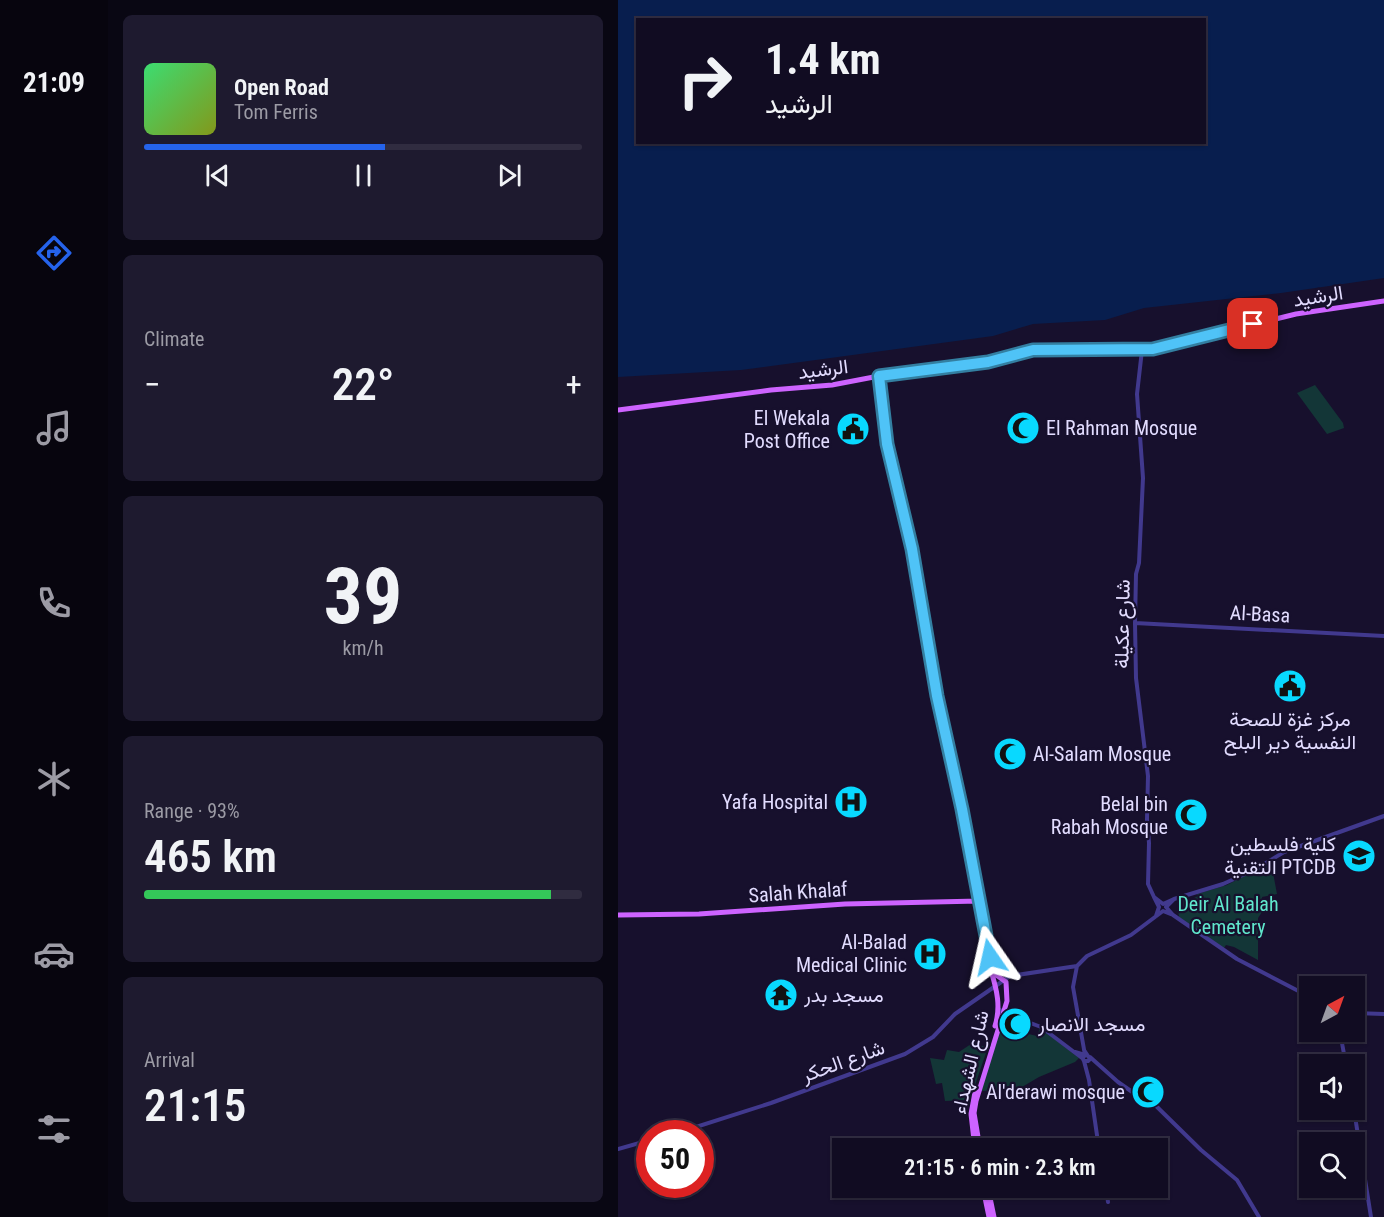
<!DOCTYPE html>
<meta charset="utf-8">
<style>
body{margin:0;font-family:"Roboto Condensed",Vazirmatn,sans-serif;background:#1e1a2f;color:#f1f3f6;height:100vh;display:flex;flex-direction:column;font-size:22px;white-space:nowrap}
*{box-sizing:border-box;margin:0}
p{font-size:20px;color:#9c9ba5}
.icon{flex:none;width:33px;height:33px;fill:none;stroke:currentColor;stroke-width:2;stroke-linecap:round;stroke-linejoin:round}
.map{position:relative;flex:1;overflow:hidden}
.side{display:flex;flex-direction:column;gap:15px;padding:15px;background:#090713;width:510px}
.side>*{flex:none}
.guide{position:absolute;left:18px;top:18px;width:570px;height:126px;border-radius:0px;box-shadow:0 2px 4px #0004,0 0 0 2px #302c40;background:#110c22;color:#f1f3f6;overflow:hidden}
.needle{width:39px;rotate:41deg}
.fabs{position:absolute;left:681px;top:976px;display:grid;gap:12px}
.fabs a{display:grid;place-items:center;width:66px;height:66px;border-radius:0px;background:#110c22;box-shadow:0 2px 4px #0004,0 0 0 2px #302c40;font-size:30px}
.speed{position:absolute;left:18px;top:1120px;display:flex;gap:12px;font-size:30px;font-weight:700;text-align:center}
.speed>*{display:grid;place-content:center;width:78px;height:78px;border-radius:50%;background:#110c22;box-shadow:0 2px 4px #0004,0 0 0 2px #302c40;line-height:1}
.speed .limit{border:9px solid #d22;background:#fff;color:#111}
.pin{position:absolute;display:grid;place-items:center;width:51px;height:51px;color:#fff;margin:-26px;border-radius:12px;box-shadow:0 3px 9px #0006}
.me{position:absolute;width:66px;margin:-33px;rotate:349deg;stroke-linejoin:round;filter:drop-shadow(0 0 4px #0008)}
.turn{display:flex;align-items:center;gap:21px;height:126px;padding:0 30px;font-size:27px}
.turn .icon{width:78px;height:78px;stroke-width:2.5}
.turn b{display:block;font-size:42px;line-height:51px}
.big{font-size:45px;font-weight:600;line-height:1.1}
.side .card{flex:1;display:flex;flex-direction:column;justify-content:center;gap:9px;min-width:0;padding:0 21px;border-radius:9px;background:#1e1a2f}
.side .dial{align-items:center;gap:0}
.dial b{font-size:78px;line-height:1}
.song{display:flex;align-items:center;gap:18px}
.cover{width:72px;height:72px;border-radius:9px;background:linear-gradient(135deg,hsl(140 70% 55%),hsl(70 70% 35%))}
.played{height:6px;border-radius:3px;background:linear-gradient(90deg,#2563eb 55%,#302c40 55%)}
.keys{display:flex;justify-content:space-around;direction:ltr}
.heat{display:flex;justify-content:space-between;align-items:center;font-size:33px;direction:ltr}
.charge{height:9px;border-radius:4px;background:linear-gradient(90deg,#34c759 93%,#302c40 0)}
.trip{position:absolute;left:214px;top:1138px;width:336px;height:60px;border-radius:0px;background:#110c22;box-shadow:0 2px 4px #0004,0 0 0 2px #302c40;font-weight:600;line-height:60px;text-align:center}
main{display:flex;flex:1;min-height:0}
.tabs{display:flex;flex-direction:column;width:108px;justify-content:space-around;align-items:center;background:#07050e;color:#9c9ba5}
.tabs .icon{width:42px;height:42px}
.tabs .on{color:#2563eb}
.tabs b{font-size:27px;color:#f1f3f6}
.map>svg:first-child{display:block}
.green{fill:#133637}
.water{fill:#081e4e;fill-rule:evenodd}
.lines{fill:none;stroke-linecap:round;stroke-linejoin:round}
.minor{stroke:#41398e;stroke-width:4}
.major{stroke:#cd63ff;stroke-width:5}
.route-casing{stroke:#337fa1;stroke-width:15}
.route{stroke:#4fc3f7;stroke-width:10}
.labels{text-anchor:middle;stroke-width:4.5;stroke-linejoin:round;paint-order:stroke}
.street-label{font-size:20px;fill:#e2dcff;stroke:#17102d}
.poi-label{font-size:20px;fill:#e2dcff;stroke:#17102d;text-anchor:end}
.park-label{font-size:20px;fill:#60e7cd;stroke:#17102d}
</style>
<main>
<nav class="tabs">
<b>21:09</b>
<svg class="icon on" aria-label="directions" viewBox="0 0 24 24"><path d="M12 3l9 9-9 9-9-9zM9 14v-3h6M13 9l2 2-2 2"/></svg>
<svg class="icon" aria-label="music" viewBox="0 0 24 24"><path d="M9 18V5l10-2v13"/><circle cx="6" cy="18" r="3"/><circle cx="16" cy="16" r="3"/></svg>
<svg class="icon" aria-label="phone" viewBox="0 0 24 24"><path d="M5 4h4l2 5-3 2q2 4 5 5l2-3 5 2v4C11 20 4 13 5 4z"/></svg>
<svg class="icon" aria-label="climate" viewBox="0 0 24 24"><path d="M12 3v18M4 7l16 10M4 17L20 7"/></svg>
<svg class="icon" aria-label="car" viewBox="0 0 24 24"><path d="M5 17H2v-5l4-1 3-4h7l3 4 3 1v5h-3M9 17h6M6 11h13"/><circle cx="7" cy="17" r="2"/><circle cx="17" cy="17" r="2"/></svg>
<svg class="icon" aria-label="filters" viewBox="0 0 24 24"><path d="M4 7h16M4 17h16"/><circle cx="9" cy="7" r="2"/><circle cx="15" cy="17" r="2"/></svg>
</nav>
<section class="side">
<div class="card">
<div class="song"><i class="cover"></i><div><b>Open Road</b><p>Tom Ferris</p></div></div>
<div class="played"></div>
<div class="keys"><svg class="icon" aria-label="previous" viewBox="0 0 24 24"><path d="M18 5L8 12l10 7zM5 5v14"/></svg><svg class="icon" aria-label="pause" viewBox="0 0 24 24"><path d="M8 5v14M16 5v14"/></svg><svg class="icon" aria-label="next" viewBox="0 0 24 24"><path d="M6 5l10 7-10 7zM19 5v14"/></svg></div>
</div>
<div class="card"><p>Climate</p>
<div class="heat"><a>−</a><b class="big">22°</b><a>+</a></div>
</div>
<div class="card dial"><b>39</b><p>km/h</p></div>
<div class="card"><p>Range · 93%</p><b class="big">465 km</b><div class="charge"></div></div>
<div class="card"><p>Arrival</p><b class="big">21:15</b></div>
</section>
<div class="map">
<svg width="766" height="1217" viewBox="0 0 766 1217">
<rect width="100%" height="100%" fill="#17102d"/>
<path class="green" d="M 697,385 L 725,423 L 726,428 L 709,434 L 679,393 Z
M 653,862 L 659,894 L 644,897 L 646,909 L 640,918 L 640,960 L 616,947 L 608,945 L 606,948 L 561,917 L 559,900 L 570,897 L 572,900 L 580,896 L 579,894 L 609,885 Z
M 382,1027 L 419,1036 L 422,1028 L 461,1058 L 457,1062 L 421,1077 L 404,1087 L 386,1090 L 362,1091 Z
M 353,1044 L 370,1047 L 352,1100 L 327,1101 L 324,1083 L 318,1084 L 312,1058 L 326,1060 L 329,1050 L 341,1052 Z"/>
<path class="water" d="M 0,0 L 766,0 L 766,278 L 663,293 L 526,308 L 487,320 L 415,324 L 375,336 L 123,370 L 0,377 ZM 20,20 L 586,20 L 586,142 L 20,142 Z"/>
<g class="lines">
<path class="minor" d="M 524,350 L 519,394 L 525,478 L 521,563 L 518,574 L 517,623 L 518,678 L 530,776 L 529,819 L 531,843 L 530,884 L 536,897
M 517,623 L 766,636
M 556,899 L 605,884 L 638,869 L 666,852 L 766,816
M 555,915 L 619,959 L 692,997
M 381,1009 L 386,1013 L 423,1027 L 464,1058
M 736,1013 L 766,1014
M 722,1032 L 728,1065
M 466,1050 L 472,1059 L 470,1061 L 466,1061 L 464,1057 L 469,1055
M 457,1052 L 467,1055 L 455,987 L 459,966 L 469,956 L 513,935 L 545,911 L 555,915 L 548,907 L 556,899 L 545,904 L 536,897 L 541,907 L 538,916
M 472,1057 L 500,1082 L 520,1096 L 534,1102 L 583,1150 L 619,1180 L 641,1217
M 466,1061 L 471,1080 L 481,1149
M 736,1110 L 753,1217
M 56,1134 L 153,1103 L 287,1054 L 315,1037 L 337,1014 L 392,976 L 459,966
M 0,1149 L 32,1140
M 488,1188 L 490,1202"/>
<path class="major" d="M 261,376 L 269,444 L 294,549 L 319,696 L 344,809 L 377,974 L 388,982 L 389,1001 L 358,1101 L 356,1113 L 362,1149
M 0,410 L 153,390 L 214,385 L 282,372 L 370,362 L 415,349 L 535,349 L 678,314 L 766,301
M 0,915 L 81,914 L 227,904 L 361,901
M 373,971 C 379,990 383,1007 377,1026
M 357,1149 L 353,1114 L 358,1087
M 365,1188 L 371,1217
M 370,1188 L 376,1217"/>
</g>
<g class="lines">
<defs>
<path id="route" d="M 372,957 L 344,809 L 319,696 L 294,549 L 269,444 L 261,376 L 370,362 L 415,350 L 535,349 L 635,324"/>
</defs>
<use href="#route" class="route-casing"/>
<use href="#route" class="route"/>
</g>
<defs>
<symbol id="mosque-disc" viewBox="-11 -11 22 22"><circle r="9.5" fill="#08d9ff" stroke="#17102d"/><path d="M3.5-4.9A6 6 0 1 0 3.5 4.9A5 5 0 1 1 3.5-4.9Z" fill="#111"/></symbol>
<symbol id="civic-disc" viewBox="-11 -11 22 22"><circle r="9.5" fill="#08d9ff" stroke="#17102d"/><path d="M-.6-6.5H3V-4.5H.6V-3L4-1V1h2V6H-6V1h2V-1L-.6-3ZM-1.2 2.5V6h2.4V2.5Z" fill="#111"/></symbol>
<symbol id="hospital-disc" viewBox="-11 -11 22 22"><circle r="9.5" fill="#08d9ff" stroke="#17102d"/><path d="M-5-5h3v3.5h4V-5h3V5h-3V1.5h-4V5h-3Z" fill="#111"/></symbol>
<symbol id="university-disc" viewBox="-11 -11 22 22"><circle r="9.5" fill="#08d9ff" stroke="#17102d"/><path d="M0-5L7-2L0 1L-7-2ZM-4 1L0 2.5L4 1V4Q0 6-4 4Z" fill="#111"/></symbol>
<symbol id="temple-disc" viewBox="-11 -11 22 22"><circle r="9.5" fill="#08d9ff" stroke="#17102d"/><path d="M0-6L5-2H3V0L6.5 2.5H4V6H1.5V3h-3V6H-4V2.5H-6.5L-3 0V-2H-5Z" fill="#111"/></symbol>
</defs>
<g fill-rule="evenodd">
<use href="#mosque-disc" x="386" y="409" width="38" height="38"/>
<use href="#civic-disc" x="216" y="410" width="38" height="38"/>
<use href="#civic-disc" x="653" y="667" width="38" height="38"/>
<use href="#mosque-disc" x="373" y="735" width="38" height="38"/>
<use href="#hospital-disc" x="214" y="783" width="38" height="38"/>
<use href="#mosque-disc" x="554" y="796" width="38" height="38"/>
<use href="#university-disc" x="722" y="837" width="38" height="38"/>
<use href="#hospital-disc" x="293" y="935" width="38" height="38"/>
<use href="#temple-disc" x="144" y="976" width="38" height="38"/>
<use href="#mosque-disc" x="378" y="1005" width="38" height="38"/>
<use href="#mosque-disc" x="511" y="1073" width="38" height="38"/>
</g>
<g class="labels">
<g class="street-label">
<text transform="translate(700 296) rotate(-9)" y="7">الرشيد</text>
<text transform="translate(205 369) rotate(-7)" y="7">الرشيد</text>
<text transform="translate(642 614) rotate(3)" y="7">Al-Basa</text>
<text transform="translate(504 624) rotate(-89)" y="7">شارع عكيلة</text>
<text transform="translate(180 892) rotate(-4)" y="7">Salah Khalaf</text>
<text transform="translate(225 1061) rotate(-20)" y="7">شارع الحكر</text>
<text transform="translate(352 1062) rotate(-77)" y="7">شارع الشهداء</text>
</g>
<g class="poi-label">
<text x="212" y="425">El Wekala<tspan x="212" dy="23">Post Office</tspan></text>
<text x="428" y="435" text-anchor="start">El Rahman Mosque</text>
<text x="672" y="726" text-anchor="middle">مركز غزة للصحة<tspan x="672" dy="23">النفسية دير البلح</tspan></text>
<text x="415" y="761" text-anchor="start">Al-Salam Mosque</text>
<text x="210" y="809">Yafa Hospital</text>
<text x="550" y="811">Belal bin<tspan x="550" dy="23">Rabah Mosque</tspan></text>
<text x="718" y="851">كلية فلسطين<tspan x="718" dy="23">التقنية PTCDB</tspan></text>
<text x="289" y="949">Al-Balad<tspan x="289" dy="23">Medical Clinic</tspan></text>
<text x="186" y="1002" text-anchor="start">مسجد بدر</text>
<text x="420" y="1031" text-anchor="start">مسجد الانصار</text>
<text x="507" y="1099">Al'derawi mosque</text>
</g>
<g class="park-label">
<text x="610" y="911">Deir Al Balah<tspan x="610" dy="23">Cemetery</tspan></text>
</g>
</g>
</svg>
<div class="fabs">
<a><svg class="needle" viewBox="-14 -14 28 28"><path d="M0-13l5 13h-10z" fill="#e53935"/><path d="M0 13l5-13h-10z" fill="#9c9ba5"/></svg></a>
<a><svg class="icon" aria-label="sound" viewBox="0 0 24 24"><path d="M4 9h4l5-4v14l-5-4H4zM17 9q2 3 0 6"/></svg></a>
<a><svg class="icon" aria-label="search" viewBox="0 0 24 24"><circle cx="10" cy="10" r="6"/><path d="M15 15l6 6"/></svg></a>
</div>
<div class="speed"><div class="limit">50</div></div>
<div class="pin" style="left:635px;top:324px;background:#d93025"><svg class="icon" aria-label="arrive" viewBox="0 0 24 24"><path d="M6 21V4h12l-3 4 3 4H6"/></svg></div>
<svg class="me" style="left:372px;top:957px" viewBox="-20 -20 40 40"><path d="M0-17L14 15 0 8-14 15z" fill="#4fc3f7" stroke="#fff" stroke-width="4"/></svg>
<div class="trip">21:15 · 6 min · 2.3 km</div>
<div class="guide">
<div class="turn"><svg class="icon" aria-label="right" viewBox="0 0 24 24"><path d="M7 20v-9h11M14 6l5 5-5 5"/></svg><div><b>1.4 km</b>الرشيد</div></div>
</div>
</div>
</main>
